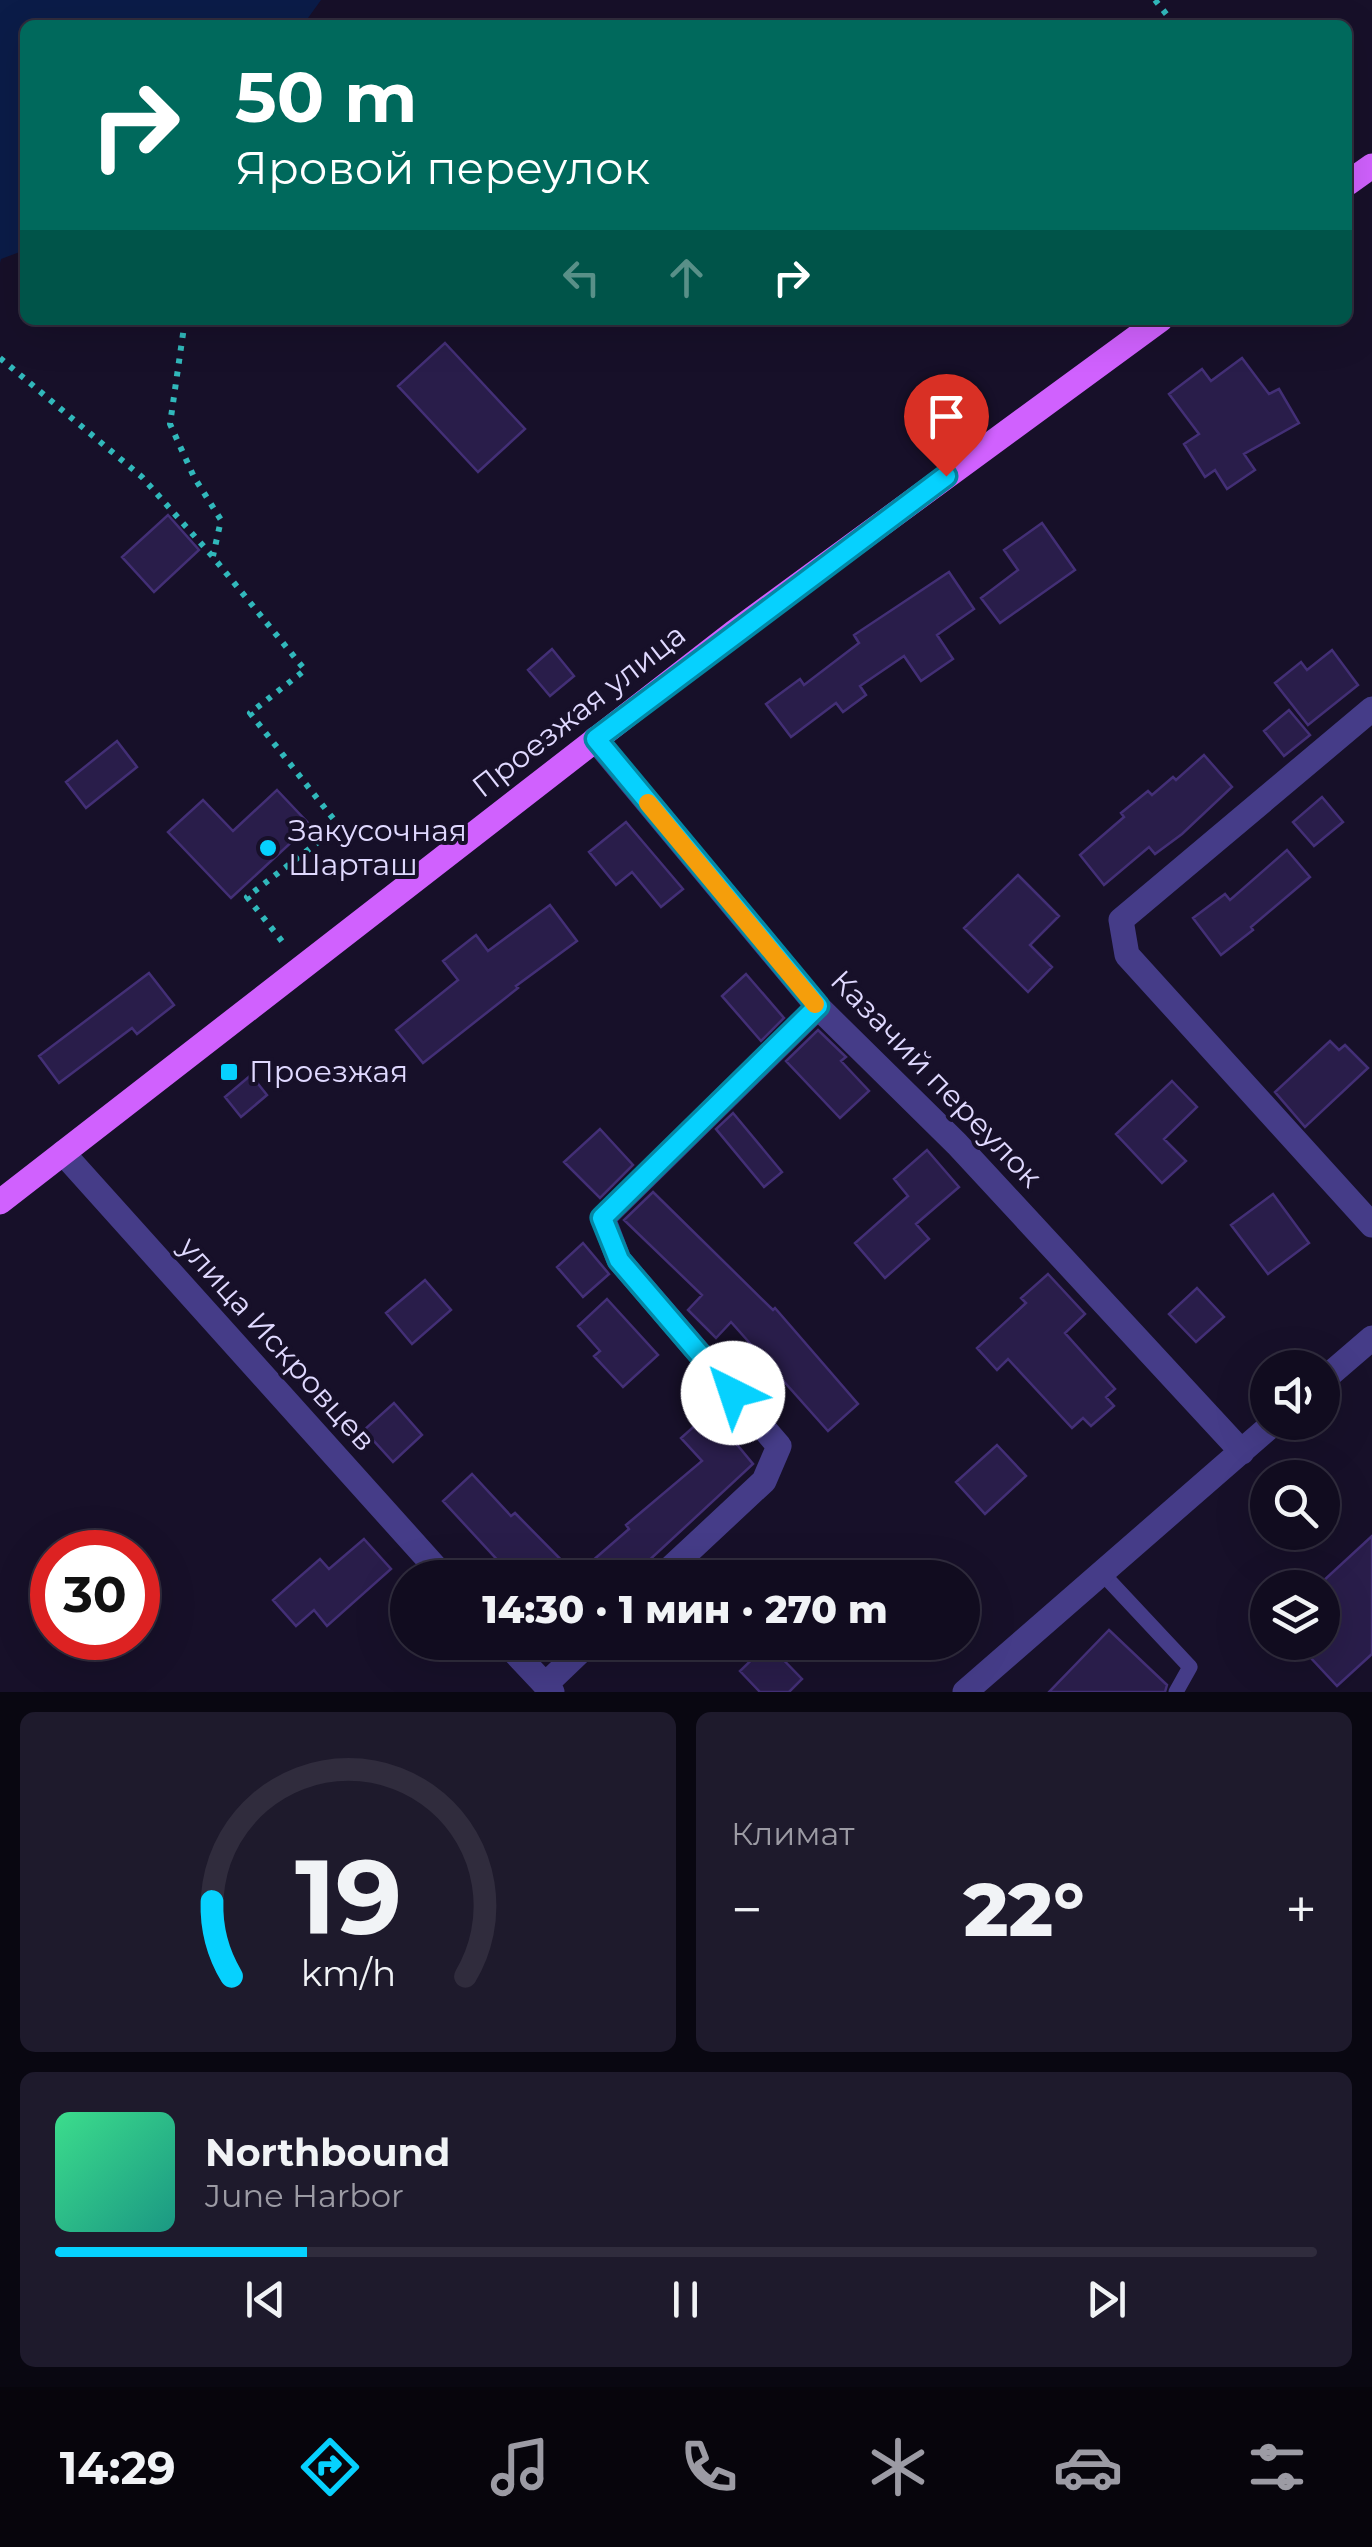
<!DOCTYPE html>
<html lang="ru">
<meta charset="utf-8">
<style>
body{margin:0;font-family:Montserrat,sans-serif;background:#1e1a2c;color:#f1f3f6;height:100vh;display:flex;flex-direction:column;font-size:38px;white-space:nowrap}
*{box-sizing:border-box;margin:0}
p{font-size:32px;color:#9c9ba4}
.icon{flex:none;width:55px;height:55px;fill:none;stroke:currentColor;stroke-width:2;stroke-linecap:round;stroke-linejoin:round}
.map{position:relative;height:1692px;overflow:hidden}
.panel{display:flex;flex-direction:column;gap:20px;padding:20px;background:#090711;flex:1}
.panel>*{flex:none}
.hud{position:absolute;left:20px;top:20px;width:1332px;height:305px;border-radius:15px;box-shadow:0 10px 40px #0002,0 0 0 2px #302c3d;background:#00695c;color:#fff;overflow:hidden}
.controls{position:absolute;left:1250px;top:1350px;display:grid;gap:20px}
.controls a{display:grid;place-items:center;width:90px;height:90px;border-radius:50%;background:#110c1f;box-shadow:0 10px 40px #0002,0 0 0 2px #302c3d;font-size:50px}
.speed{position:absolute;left:30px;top:1530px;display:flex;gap:20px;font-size:50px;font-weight:700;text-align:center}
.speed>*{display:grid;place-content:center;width:130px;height:130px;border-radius:50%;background:#110c1f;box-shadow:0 10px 40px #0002,0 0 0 2px #302c3d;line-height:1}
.speed .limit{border:15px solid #d22;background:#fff;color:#111}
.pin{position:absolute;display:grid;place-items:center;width:85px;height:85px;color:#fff;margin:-102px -42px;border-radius:50% 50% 50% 0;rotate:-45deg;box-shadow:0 0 10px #0007}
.pin .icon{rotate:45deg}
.me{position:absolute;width:110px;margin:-55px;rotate:319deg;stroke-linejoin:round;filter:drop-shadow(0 0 8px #0008)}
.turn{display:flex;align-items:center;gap:35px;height:210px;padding:0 50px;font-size:45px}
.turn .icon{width:130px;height:130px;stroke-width:2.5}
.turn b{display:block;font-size:70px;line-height:85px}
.lanes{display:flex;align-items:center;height:95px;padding:0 50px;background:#0003;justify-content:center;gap:50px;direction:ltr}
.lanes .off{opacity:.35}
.big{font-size:75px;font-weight:800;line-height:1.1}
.panel .tile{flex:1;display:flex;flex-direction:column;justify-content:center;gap:15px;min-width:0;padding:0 35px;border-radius:15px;background:#1e1a2c}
.panel .dial{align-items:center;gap:0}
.dial svg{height:260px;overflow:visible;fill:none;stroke:#302c3d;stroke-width:7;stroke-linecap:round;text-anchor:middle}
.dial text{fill:#f1f3f6;stroke:none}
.song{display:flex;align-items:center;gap:30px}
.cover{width:120px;height:120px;border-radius:15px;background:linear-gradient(135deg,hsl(150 70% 55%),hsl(170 70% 35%))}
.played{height:10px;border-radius:5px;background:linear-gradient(90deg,#06d1fe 20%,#302c3d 20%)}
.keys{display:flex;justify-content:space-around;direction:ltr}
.heat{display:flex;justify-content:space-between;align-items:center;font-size:55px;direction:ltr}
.panel .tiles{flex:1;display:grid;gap:20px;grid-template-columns:1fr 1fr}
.tile:last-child{grid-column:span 2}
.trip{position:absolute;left:390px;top:1560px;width:590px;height:100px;border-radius:50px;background:#110c1f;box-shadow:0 10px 40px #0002,0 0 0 2px #302c3d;font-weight:800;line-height:100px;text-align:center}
.menu{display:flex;height:160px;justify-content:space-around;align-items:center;background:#07050c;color:#9c9ba4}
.menu .icon{width:70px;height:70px}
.menu .active{color:#06d1fe}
.menu b{font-size:45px;color:#f1f3f6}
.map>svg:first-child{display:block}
.water{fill:#0b1c48}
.building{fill:#291d4a;stroke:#432f76;stroke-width:2.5}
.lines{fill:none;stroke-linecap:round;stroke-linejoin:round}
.path{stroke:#31b8bb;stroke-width:6;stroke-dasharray:5 8;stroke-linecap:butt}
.service{stroke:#453c88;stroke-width:15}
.minor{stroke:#453c88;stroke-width:25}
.primary{stroke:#d061fe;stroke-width:25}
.route-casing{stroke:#0488a5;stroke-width:25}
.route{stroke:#06d1fe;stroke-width:18}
.slow{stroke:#f59e0b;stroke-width:18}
.poi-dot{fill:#06d1fe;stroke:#171029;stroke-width:4}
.labels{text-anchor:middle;stroke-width:8;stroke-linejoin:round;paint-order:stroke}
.street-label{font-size:30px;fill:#e0d9ff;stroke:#171029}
.poi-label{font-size:30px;fill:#e0d9ff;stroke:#171029;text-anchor:start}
</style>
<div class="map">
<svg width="1372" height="1692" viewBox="0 0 1372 1692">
<rect width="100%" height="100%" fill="#171029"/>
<path class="water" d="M 0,0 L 321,0 L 303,25 L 25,25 L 25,250 L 1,259 L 0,263 Z"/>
<path class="building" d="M 445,343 L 525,429 L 478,472 L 398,386 Z
M 1242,358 L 1269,394 L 1279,389 L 1299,423 L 1244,454 L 1255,470 L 1227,489 L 1215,470 L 1205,477 L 1184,444 L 1199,434 L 1169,394 L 1202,369 L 1211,381 Z
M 168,515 L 199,550 L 154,592 L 122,557 Z
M 1042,523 L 1075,570 L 1000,623 L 981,598 L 1018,570 L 1004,550 Z
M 949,572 L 974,609 L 937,635 L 953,659 L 921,681 L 904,656 L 860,686 L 866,695 L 843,712 L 836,703 L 791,737 L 766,704 L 800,679 L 804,685 L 859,643 L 854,635 Z
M 552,649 L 574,676 L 550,696 L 528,670 Z
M 1332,650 L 1358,685 L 1308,725 L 1275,683 L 1301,662 L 1307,670 Z
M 1289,710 L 1310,735 L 1284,756 L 1264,731 Z
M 117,741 L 137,767 L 86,808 L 66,782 Z
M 1204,755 L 1232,787 L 1182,834 L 1155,854 L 1149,847 L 1104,885 L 1080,855 L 1124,817 L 1121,813 L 1148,791 L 1152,795 L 1173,777 L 1176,780 Z
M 277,790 L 310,825 L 231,898 L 168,832 L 203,800 L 233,831 Z
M 1322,797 L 1343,822 L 1314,846 L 1293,822 Z
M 626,822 L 683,889 L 661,907 L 632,872 L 616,885 L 589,852 Z
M 1287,850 L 1310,877 L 1251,927 L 1253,930 L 1221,955 L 1193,918 L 1225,894 L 1230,900 Z
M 1018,875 L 1059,916 L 1030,945 L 1052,967 L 1028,992 L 964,928 Z
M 550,905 L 577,941 L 516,986 L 518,988 L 423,1063 L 396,1030 L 458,980 L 443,961 L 476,935 L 488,951 Z
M 149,973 L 174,1005 L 137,1034 L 132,1028 L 59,1083 L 39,1056 Z
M 746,974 L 784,1018 L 761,1041 L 722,996 Z
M 818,1030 L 846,1057 L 841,1061 L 869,1091 L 840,1118 L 786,1061 Z
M 1330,1041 L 1339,1050 L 1345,1045 L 1368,1068 L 1305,1127 L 1275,1092 Z
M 251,1075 L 267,1095 L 241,1117 L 225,1097 Z
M 1172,1081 L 1197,1107 L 1164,1139 L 1186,1161 L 1162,1183 L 1116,1134 Z
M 733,1113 L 782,1172 L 764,1187 L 716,1129 Z
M 600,1129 L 633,1165 L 600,1198 L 564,1162 Z
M 927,1150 L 959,1187 L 916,1224 L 929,1239 L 885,1278 L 855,1243 L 908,1196 L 894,1179 Z
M 653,1192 L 773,1310 L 775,1308 L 858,1404 L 828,1431 L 731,1322 L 716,1338 L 688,1310 L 702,1295 L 624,1220 Z
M 1273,1194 L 1309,1243 L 1268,1274 L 1231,1225 Z
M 583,1243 L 609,1274 L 583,1297 L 557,1267 Z
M 1048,1274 L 1085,1314 L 1065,1333 L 1115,1389 L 1106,1397 L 1114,1406 L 1091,1426 L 1083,1418 L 1072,1428 L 1008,1359 L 997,1370 L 977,1348 L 1026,1303 L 1021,1298 Z
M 425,1280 L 451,1310 L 412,1344 L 386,1313 Z
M 1197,1288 L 1224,1317 L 1196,1342 L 1169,1314 Z
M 607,1299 L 658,1355 L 623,1387 L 594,1356 L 600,1351 L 578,1326 Z
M 394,1403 L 422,1435 L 393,1462 L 364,1430 Z
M 710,1412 L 753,1464 L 630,1578 L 514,1578 L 443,1501 L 472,1474 L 511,1516 L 515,1513 L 576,1575 L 629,1529 L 626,1525 L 702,1461 L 681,1438 Z
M 997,1445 L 1026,1476 L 985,1514 L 956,1482 Z
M 1372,1536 L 1372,1654 L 1337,1686 L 1296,1642 L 1322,1642 L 1322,1582 Z
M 364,1539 L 391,1569 L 327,1626 L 314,1610 L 296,1626 L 273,1600 L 320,1559 L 329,1569 Z
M 1109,1630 L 1167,1685 L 1165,1692 L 1049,1692 Z
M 768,1644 L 802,1679 L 789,1692 L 760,1692 L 740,1671 Z"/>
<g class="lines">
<path class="path" d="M 1155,0 L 1175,25
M 185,320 L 170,424 L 194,477 L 221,520 L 213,556
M 0,358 L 142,477 L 213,557 L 305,670 L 250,713 L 339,826 L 247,897 L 285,945"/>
<path class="service" d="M 1102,1573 L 1190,1667 L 1176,1692"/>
<path class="minor" d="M 1372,709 L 1121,920 L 1127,955 L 1372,1225
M 595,739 L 818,1007 L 957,1144 L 1242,1452
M 63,1153 L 445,1578
M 1322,1381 L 1372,1338
M 660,1578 L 764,1481 L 779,1446 L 619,1260 L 603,1218 L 818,1007
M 505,1642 L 552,1692
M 545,1685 L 590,1642
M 965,1692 L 1275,1422"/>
<path class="primary" d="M 1348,183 L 1372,166
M 0,1202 L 733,633 L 1160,320"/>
</g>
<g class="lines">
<defs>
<path id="route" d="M 733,1393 L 619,1260 L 602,1218 L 818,1006 L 596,739 L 946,476"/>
</defs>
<use href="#route" class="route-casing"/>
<use href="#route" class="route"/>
<path class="slow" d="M 648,803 L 815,1004"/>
</g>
<g class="poi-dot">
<circle cx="268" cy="848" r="10"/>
<rect x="219" y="1062" width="20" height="20" rx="5"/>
</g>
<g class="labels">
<g class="street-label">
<text transform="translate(579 711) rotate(-38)" y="10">Проезжая улица</text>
<text transform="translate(936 1079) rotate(46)" y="10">Казачий переулок</text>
<text transform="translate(277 1344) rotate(48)" y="10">улица Искровцев</text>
</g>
<g class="poi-label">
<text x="288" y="841">Закусочная<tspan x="288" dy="34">Шарташ</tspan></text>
<text x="249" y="1082">Проезжая</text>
</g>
</g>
</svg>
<div class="controls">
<a><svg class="icon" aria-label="sound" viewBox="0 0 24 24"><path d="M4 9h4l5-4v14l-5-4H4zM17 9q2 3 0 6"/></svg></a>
<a><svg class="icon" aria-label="search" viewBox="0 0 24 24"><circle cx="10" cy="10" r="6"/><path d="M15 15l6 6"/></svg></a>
<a><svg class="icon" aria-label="layers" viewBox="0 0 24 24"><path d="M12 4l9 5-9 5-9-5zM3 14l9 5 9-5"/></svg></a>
</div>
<div class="speed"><div class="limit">30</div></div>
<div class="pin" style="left:946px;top:476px;background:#d93025"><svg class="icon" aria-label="arrive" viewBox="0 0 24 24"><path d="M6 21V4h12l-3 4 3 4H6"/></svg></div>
<svg class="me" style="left:733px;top:1393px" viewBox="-20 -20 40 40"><circle r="19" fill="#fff"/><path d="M0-13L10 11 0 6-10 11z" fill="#06d1fe"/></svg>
<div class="trip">14:30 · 1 мин · 270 m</div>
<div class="hud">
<div class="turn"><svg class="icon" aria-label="right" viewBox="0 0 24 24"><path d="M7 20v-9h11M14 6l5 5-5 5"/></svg><div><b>50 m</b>Яровой переулок</div></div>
<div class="lanes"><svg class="icon off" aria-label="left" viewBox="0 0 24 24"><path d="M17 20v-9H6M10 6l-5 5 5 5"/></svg><svg class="icon off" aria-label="ahead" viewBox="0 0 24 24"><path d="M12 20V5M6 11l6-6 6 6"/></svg><svg class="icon" aria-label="right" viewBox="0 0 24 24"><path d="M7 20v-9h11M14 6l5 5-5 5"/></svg></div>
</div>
</div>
<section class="panel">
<div class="tiles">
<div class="tile dial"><svg viewBox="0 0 100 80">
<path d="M14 69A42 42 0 1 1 86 69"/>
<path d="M14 69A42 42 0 0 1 8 46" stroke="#06d1fe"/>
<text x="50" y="56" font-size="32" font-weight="700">19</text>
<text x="50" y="72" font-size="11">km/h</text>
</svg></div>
<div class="tile"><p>Климат</p>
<div class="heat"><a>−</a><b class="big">22°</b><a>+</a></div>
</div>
<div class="tile">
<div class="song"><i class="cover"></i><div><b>Northbound</b><p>June Harbor</p></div></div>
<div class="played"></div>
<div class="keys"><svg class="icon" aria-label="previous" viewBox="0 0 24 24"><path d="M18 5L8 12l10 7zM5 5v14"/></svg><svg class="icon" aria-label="pause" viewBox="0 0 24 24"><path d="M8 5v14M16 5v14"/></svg><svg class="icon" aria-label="next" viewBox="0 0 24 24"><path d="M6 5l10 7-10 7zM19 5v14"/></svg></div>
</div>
</div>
</section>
<nav class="menu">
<b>14:29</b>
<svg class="icon active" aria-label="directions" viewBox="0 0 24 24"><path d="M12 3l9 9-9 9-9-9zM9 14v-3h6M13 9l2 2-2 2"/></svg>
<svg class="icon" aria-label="music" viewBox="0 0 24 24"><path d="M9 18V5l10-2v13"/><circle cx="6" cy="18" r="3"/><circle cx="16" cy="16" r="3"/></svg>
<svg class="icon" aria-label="phone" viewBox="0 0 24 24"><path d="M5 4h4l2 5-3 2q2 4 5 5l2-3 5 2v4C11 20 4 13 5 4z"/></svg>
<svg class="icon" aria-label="climate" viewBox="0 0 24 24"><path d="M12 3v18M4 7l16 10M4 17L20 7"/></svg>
<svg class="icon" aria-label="car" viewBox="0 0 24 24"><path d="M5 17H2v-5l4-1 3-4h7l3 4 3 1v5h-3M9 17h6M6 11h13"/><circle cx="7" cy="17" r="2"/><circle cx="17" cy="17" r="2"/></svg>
<svg class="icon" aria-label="filters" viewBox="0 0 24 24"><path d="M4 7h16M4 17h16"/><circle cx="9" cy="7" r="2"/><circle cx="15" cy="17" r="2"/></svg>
</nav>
